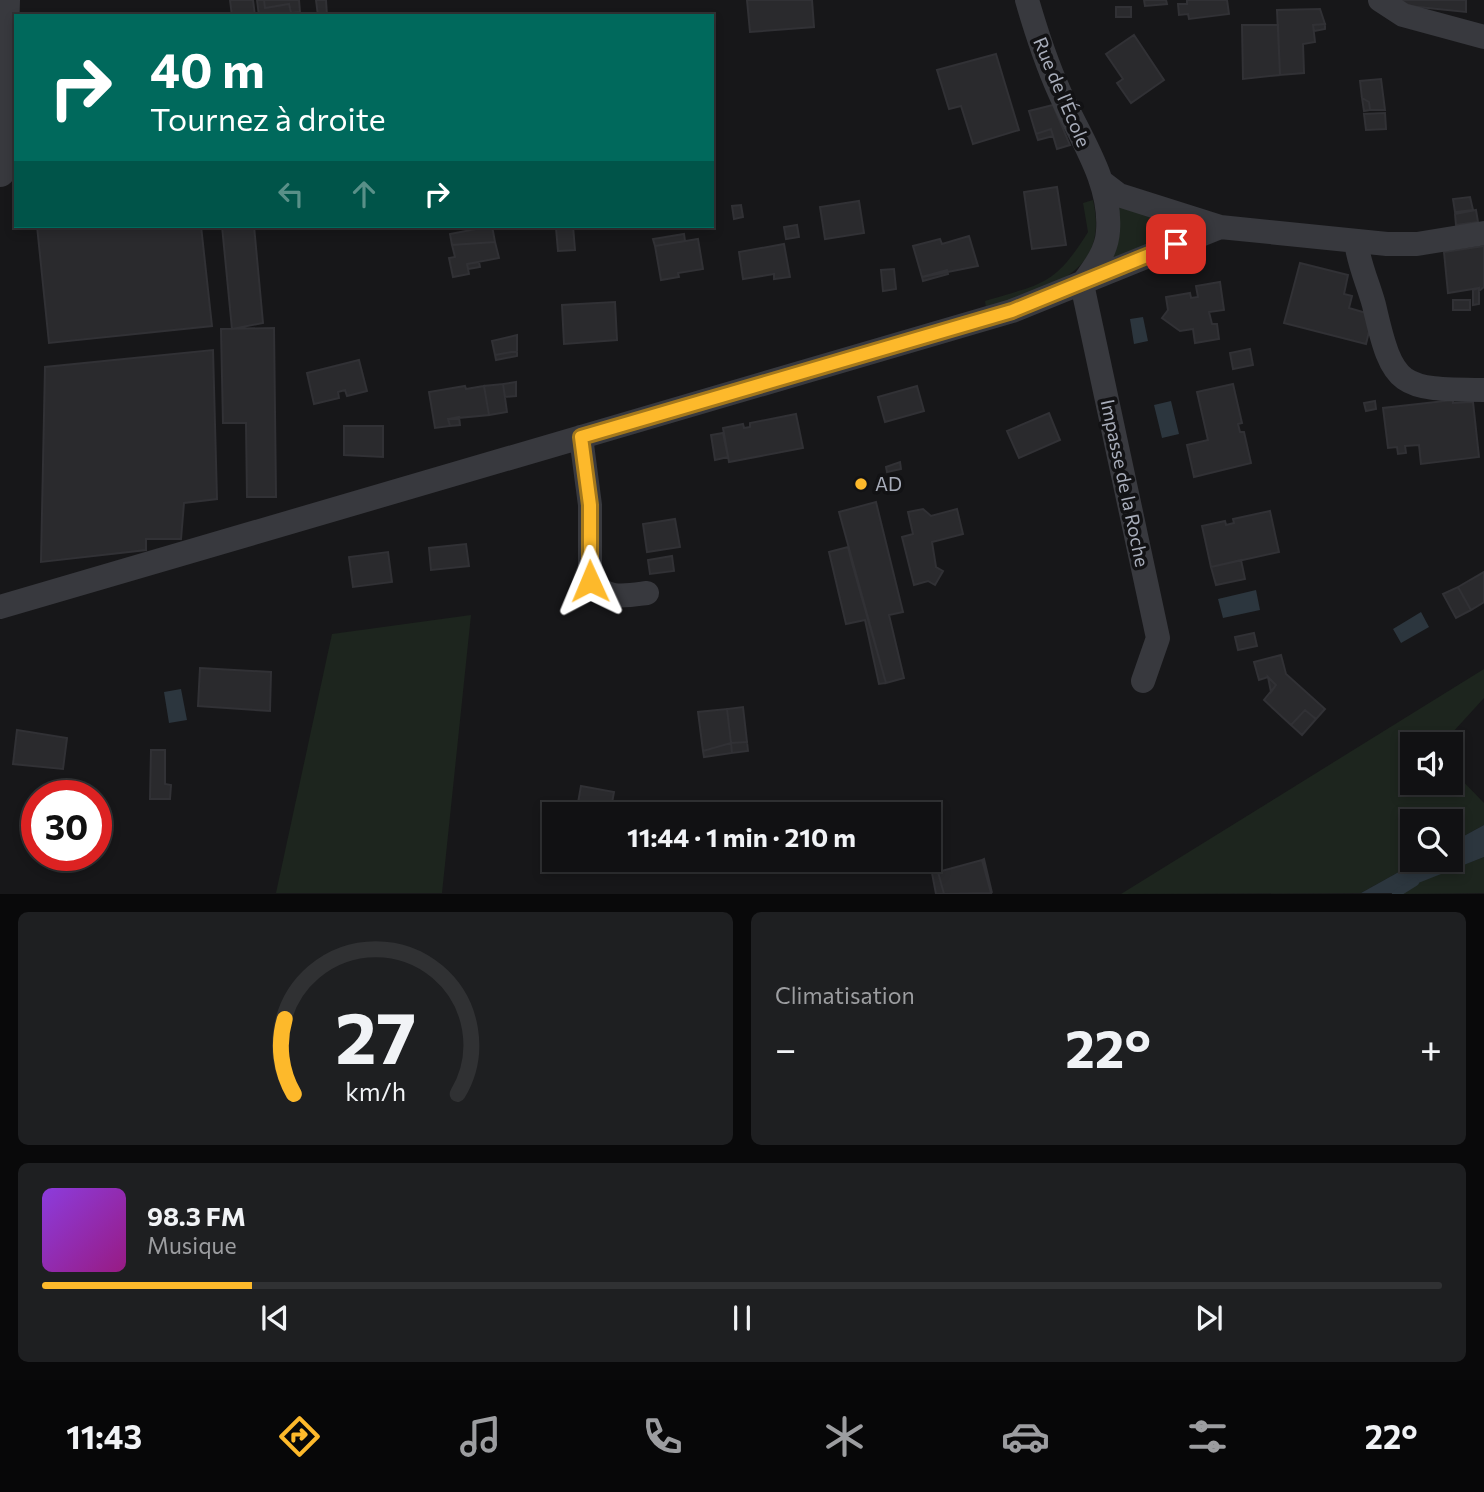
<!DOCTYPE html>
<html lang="fr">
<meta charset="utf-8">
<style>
body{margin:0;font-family:Commissioner,sans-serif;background:#1e1f21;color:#f1f3f6;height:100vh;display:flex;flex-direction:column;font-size:26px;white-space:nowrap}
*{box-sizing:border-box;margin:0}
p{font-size:23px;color:#9c9da0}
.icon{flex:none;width:38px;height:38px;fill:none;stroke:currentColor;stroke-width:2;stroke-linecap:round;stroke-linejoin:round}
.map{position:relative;height:894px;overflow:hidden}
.sheet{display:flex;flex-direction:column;gap:18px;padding:18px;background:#09090a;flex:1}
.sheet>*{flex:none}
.guide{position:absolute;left:14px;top:14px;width:700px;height:214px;border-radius:0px;box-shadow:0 4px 10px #0003,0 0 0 2px #303133;background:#00695c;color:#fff;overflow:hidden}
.tools{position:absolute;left:1400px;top:732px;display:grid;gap:14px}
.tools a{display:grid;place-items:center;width:63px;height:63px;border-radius:0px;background:#111113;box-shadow:0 4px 10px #0003,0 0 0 2px #303133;font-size:35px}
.speed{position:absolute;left:21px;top:780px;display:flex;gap:14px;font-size:35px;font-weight:700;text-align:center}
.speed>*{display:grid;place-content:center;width:91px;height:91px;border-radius:50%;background:#111113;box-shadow:0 4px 10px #0003,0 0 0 2px #303133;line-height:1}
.speed .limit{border:10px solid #d22;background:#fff;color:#111}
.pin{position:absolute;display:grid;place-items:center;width:60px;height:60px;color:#fff;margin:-30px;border-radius:14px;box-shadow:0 4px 10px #0006}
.me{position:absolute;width:77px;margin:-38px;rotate:359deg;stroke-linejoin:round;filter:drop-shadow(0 0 5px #0008)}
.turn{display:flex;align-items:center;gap:24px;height:147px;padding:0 21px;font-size:32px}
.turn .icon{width:91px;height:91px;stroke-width:2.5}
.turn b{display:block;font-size:49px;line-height:60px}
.lanes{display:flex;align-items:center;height:66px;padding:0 21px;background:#0003;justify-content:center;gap:35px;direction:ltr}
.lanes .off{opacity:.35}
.big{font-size:52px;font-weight:700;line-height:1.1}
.sheet .tile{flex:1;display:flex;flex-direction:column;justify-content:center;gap:10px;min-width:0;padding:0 24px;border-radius:10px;background:#1e1f21}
.sheet .dial{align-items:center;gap:0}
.dial svg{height:182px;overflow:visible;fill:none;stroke:#303133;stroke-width:7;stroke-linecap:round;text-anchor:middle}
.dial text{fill:#f1f3f6;stroke:none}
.song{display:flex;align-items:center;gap:21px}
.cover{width:84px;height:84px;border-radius:10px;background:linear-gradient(135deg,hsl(270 70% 55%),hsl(310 70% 35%))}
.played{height:7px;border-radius:4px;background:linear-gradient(90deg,#fdb92b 15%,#303133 15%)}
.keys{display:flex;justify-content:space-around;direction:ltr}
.heat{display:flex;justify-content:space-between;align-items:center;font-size:38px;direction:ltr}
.sheet .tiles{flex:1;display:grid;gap:18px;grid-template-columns:1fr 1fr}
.tile:last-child{grid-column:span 2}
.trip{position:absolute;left:542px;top:802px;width:399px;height:70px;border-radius:0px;background:#111113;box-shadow:0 4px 10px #0003,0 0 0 2px #303133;font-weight:700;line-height:70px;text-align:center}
.menu{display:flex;height:112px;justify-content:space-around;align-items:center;background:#070708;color:#9c9da0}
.menu .icon{width:49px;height:49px}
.menu .on{color:#fdb92b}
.menu b{font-size:32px;color:#f1f3f6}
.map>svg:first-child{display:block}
.green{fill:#1d251e}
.water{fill:#2c363e}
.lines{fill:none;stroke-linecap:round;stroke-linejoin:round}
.stream{stroke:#2c363e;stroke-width:8}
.building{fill:#2a2a2d;stroke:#313135;stroke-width:2}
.minor{stroke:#38393e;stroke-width:24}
.tertiary{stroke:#38393e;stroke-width:30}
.route-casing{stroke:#a4781c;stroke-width:18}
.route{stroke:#fdb92b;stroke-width:12}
.poi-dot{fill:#fdb92b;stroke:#121214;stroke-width:2.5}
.labels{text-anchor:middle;stroke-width:7;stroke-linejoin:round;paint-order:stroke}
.street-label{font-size:19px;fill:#a8adba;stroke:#121214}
.poi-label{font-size:19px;fill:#a8adba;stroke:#121214;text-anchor:start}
</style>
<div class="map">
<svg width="1484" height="894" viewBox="0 0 1484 894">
<rect width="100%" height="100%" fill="#171719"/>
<path class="green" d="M 1093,200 C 1111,278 1043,288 986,308 L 985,301 C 1044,283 1054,286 1088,232 L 1083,203 Z
M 1115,200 L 1202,225 L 1110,264 Z
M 471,615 L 442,893 L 276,893 L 332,634 Z
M 1484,669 L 1484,698 L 1442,744 L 1412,744 L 1412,782 L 1451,782 L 1451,769 L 1484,803 L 1484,825 L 1451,843 L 1451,821 L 1412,821 L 1412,859 L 1422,859 L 1361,893 L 1121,894 Z
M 1484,857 L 1484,893 L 1393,894 L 1402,888 Z"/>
<path class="water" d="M 1143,317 L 1148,341 L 1134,344 L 1130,319 Z
M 1171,401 L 1179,434 L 1162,438 L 1154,405 Z
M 1256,590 L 1260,610 L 1223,618 L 1218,599 Z
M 1421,612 L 1429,627 L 1401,643 L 1393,629 Z
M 181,689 L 187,720 L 169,723 L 164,692 Z
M 931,808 L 937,835 L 929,836 L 929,814 L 918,814 L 917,810 Z
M 1484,825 L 1484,857 L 1393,893 L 1361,893 L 1422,859 L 1451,859 L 1451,843 Z"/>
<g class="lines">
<path class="stream" d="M 1396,894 L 1415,882"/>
</g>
<path class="building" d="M 230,0 L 253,0 L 255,16 L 232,16 Z
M 257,0 L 264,0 L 265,8 L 289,4 L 291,13 L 259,16 Z
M 264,0 L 299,0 L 300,12 L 291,13 L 289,4 L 265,8 Z
M 316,0 L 326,0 L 327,16 L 318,16 Z
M 747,0 L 812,0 L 814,27 L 750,32 Z
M 1144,0 L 1166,0 L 1167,4 L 1145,6 Z
M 1187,0 L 1227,0 L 1229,14 L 1189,19 L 1188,14 L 1179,15 L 1178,4 L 1187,4 Z
M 1390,0 L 1466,0 L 1466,12 L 1399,5 Z
M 1116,7 L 1131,7 L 1131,17 L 1116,17 Z
M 1320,9 L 1325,24 L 1313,25 L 1315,42 L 1303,44 L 1304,73 L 1280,75 L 1277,10 Z
M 1325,24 L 1325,29 L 1314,31 L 1313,25 Z
M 1242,25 L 1278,25 L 1280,75 L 1243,79 Z
M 1134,35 L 1164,80 L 1131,103 L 1117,83 L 1123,79 L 1106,54 Z
M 996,54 L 1019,130 L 973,144 L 961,106 L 949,109 L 937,70 Z
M 1381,79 L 1385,110 L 1370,110 L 1369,102 L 1362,98 L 1360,81 Z
M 1362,98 L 1369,102 L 1370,110 L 1364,111 Z
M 1053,105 L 1070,145 L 1057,149 L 1051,129 L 1036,134 L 1029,111 Z
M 1385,113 L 1386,129 L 1366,130 L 1364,114 Z
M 1051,129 L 1053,136 L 1038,140 L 1036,134 Z
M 1057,187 L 1066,245 L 1032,249 L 1024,192 Z
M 1470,197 L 1473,210 L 1455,212 L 1453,199 Z
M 859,201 L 864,233 L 825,239 L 820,207 Z
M 741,205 L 743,217 L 734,219 L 732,206 Z
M 1476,210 L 1478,222 L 1456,225 L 1455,214 Z
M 797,225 L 799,237 L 786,239 L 784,227 Z
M 37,226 L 201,226 L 212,326 L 49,343 Z
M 222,226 L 254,226 L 263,323 L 232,329 Z
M 492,226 L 495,242 L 452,245 L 450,234 Z
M 573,226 L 575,250 L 558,251 L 556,228 Z
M 684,234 L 685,241 L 655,246 L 653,239 Z
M 969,236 L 978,266 L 922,277 L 913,246 L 940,239 L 942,244 Z
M 698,239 L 703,269 L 678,273 L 679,277 L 661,280 L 655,246 Z
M 495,242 L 499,258 L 467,264 L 469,274 L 453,277 L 449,258 L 455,257 L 452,245 Z
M 784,244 L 790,277 L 774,279 L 774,274 L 743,279 L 739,252 Z
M 1484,246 L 1484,287 L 1479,291 L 1479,288 L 1448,293 L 1444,252 Z
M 479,262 L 480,267 L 468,269 L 467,264 Z
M 1300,263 L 1348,275 L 1344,294 L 1352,296 L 1349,308 L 1373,315 L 1366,344 L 1284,323 Z
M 894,269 L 896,289 L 883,291 L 881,270 Z
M 947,270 L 948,274 L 923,281 L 922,277 Z
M 1220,282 L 1224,310 L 1209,312 L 1212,324 L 1217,324 L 1219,339 L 1195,343 L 1193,329 L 1180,331 L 1162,318 L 1168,310 L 1166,297 L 1190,293 L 1191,298 L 1198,297 L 1196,286 Z
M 1479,288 L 1479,304 L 1473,305 L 1473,290 Z
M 1453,300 L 1470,300 L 1470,310 L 1453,310 Z
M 615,302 L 617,340 L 564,344 L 562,305 Z
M 274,328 L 276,497 L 247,497 L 246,423 L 223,423 L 221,329 Z
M 517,335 L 517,351 L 495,355 L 492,341 Z
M 1250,349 L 1253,365 L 1233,369 L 1230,353 Z
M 213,350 L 217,499 L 184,503 L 181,539 L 146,539 L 146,550 L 41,562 L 45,367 Z
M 517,351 L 517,356 L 496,360 L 495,355 Z
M 359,360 L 367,391 L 347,396 L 345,390 L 338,392 L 339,398 L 314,404 L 307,373 Z
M 516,382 L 516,396 L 505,397 L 503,384 Z
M 503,384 L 507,412 L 489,415 L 484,386 Z
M 1233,384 L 1242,423 L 1238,424 L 1240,432 L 1244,432 L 1251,463 L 1194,477 L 1187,445 L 1208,440 L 1197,392 Z
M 465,386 L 466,389 L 484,386 L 489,415 L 448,419 L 450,426 L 435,428 L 429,392 Z
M 917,386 L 924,411 L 885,422 L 878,397 Z
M 1453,400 L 1453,403 L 1473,402 L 1479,457 L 1421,464 L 1419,445 L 1405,446 L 1406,453 L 1398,454 L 1397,447 L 1388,448 L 1383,408 Z
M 1375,401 L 1376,409 L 1366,411 L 1364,403 Z
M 1049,413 L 1060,440 L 1019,458 L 1007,431 Z
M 796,414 L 803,448 L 729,462 L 723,428 L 743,424 L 744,428 L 750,427 L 750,423 Z
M 459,417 L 460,425 L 450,426 L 448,419 Z
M 344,426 L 383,426 L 383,457 L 344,455 Z
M 723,433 L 728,457 L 715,460 L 711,435 Z
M 900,462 L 901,469 L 887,472 L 886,467 Z
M 876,502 L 903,612 L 889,615 L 904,678 L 886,683 L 839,512 Z
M 923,509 L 931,516 L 957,509 L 963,534 L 932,542 L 936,567 L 943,571 L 935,585 L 928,581 L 914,585 L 902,537 L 913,534 L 908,512 Z
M 1270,511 L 1279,552 L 1211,567 L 1202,526 L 1225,521 L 1226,525 L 1234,523 L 1233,519 Z
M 675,519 L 680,547 L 647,552 L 643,524 Z
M 466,544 L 469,566 L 431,570 L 429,548 Z
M 848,547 L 852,563 L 886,683 L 879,684 L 865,620 L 846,624 L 829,552 Z
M 388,552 L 392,582 L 353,587 L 349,557 Z
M 672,556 L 674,571 L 650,574 L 648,560 Z
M 1241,560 L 1245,579 L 1216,585 L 1211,567 Z
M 1484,572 L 1484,602 L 1471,610 L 1458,587 Z
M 1458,587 L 1471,610 L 1456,618 L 1443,594 Z
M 1254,633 L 1257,646 L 1238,650 L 1235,637 Z
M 1281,655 L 1286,674 L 1325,709 L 1316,719 L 1305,710 L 1291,725 L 1264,700 L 1276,685 L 1268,677 L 1259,680 L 1254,662 Z
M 200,668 L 271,672 L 270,711 L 198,706 Z
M 1268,677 L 1276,685 L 1271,692 Z
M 743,707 L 747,742 L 731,743 L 727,709 Z
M 727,709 L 731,743 L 703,751 L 698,712 Z
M 1305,710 L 1316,719 L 1302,735 L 1291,725 Z
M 17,730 L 67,738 L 63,769 L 13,764 Z
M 747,742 L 748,751 L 732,753 L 731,743 Z
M 731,743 L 732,753 L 704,757 L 703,751 Z
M 151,750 L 165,750 L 165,784 L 171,785 L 170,799 L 150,799 Z
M 581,786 L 614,792 L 610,814 L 576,814 Z
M 984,859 L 992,893 L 982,860 Z
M 982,860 L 991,893 L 944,894 L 938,872 Z
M 938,872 L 944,894 L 936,894 L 932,873 Z"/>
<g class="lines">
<path class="minor" d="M 1027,0 C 1036,31 1046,62 1059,91 C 1078,135 1112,181 1108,231 C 1107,251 1094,268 1082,284
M 1380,0 L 1403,15 L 1484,37
M 1102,182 L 1119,195 L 1220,227 L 1387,244 L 1417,244 L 1484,233
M 1356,242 C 1359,265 1368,283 1374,305 C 1393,389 1400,389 1484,390
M 1082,284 L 1158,638 L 1143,681
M 581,437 L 590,505 L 590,581 C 607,600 624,596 647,593
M 0,607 L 1012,311 L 1220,227"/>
<path class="tertiary" d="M 0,172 L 5,0"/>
</g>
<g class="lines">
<defs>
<path id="route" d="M 590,581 L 590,505 L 581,437 L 1012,311 L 1176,244"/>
</defs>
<use href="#route" class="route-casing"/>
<use href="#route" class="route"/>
</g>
<circle class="poi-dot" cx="861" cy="484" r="7"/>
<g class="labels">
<g class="street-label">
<text transform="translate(1062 92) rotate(67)" y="7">Rue de l'École</text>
<text transform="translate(1125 483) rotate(78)" y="7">Impasse de la Roche</text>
</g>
<g class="poi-label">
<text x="875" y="491">AD</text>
</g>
</g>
</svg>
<div class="tools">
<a><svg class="icon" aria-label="sound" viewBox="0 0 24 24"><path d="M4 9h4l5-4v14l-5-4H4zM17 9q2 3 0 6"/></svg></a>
<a><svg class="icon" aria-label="search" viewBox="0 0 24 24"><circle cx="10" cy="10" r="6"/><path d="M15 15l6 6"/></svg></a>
</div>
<div class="speed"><div class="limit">30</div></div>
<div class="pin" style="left:1176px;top:244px;background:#d93025"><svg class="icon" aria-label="arrive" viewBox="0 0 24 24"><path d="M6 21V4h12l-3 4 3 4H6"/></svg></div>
<svg class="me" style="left:590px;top:581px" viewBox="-20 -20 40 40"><path d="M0-17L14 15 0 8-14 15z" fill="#fdb92b" stroke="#fff" stroke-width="4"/></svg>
<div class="trip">11:44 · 1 min · 210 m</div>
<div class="guide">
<div class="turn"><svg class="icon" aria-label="right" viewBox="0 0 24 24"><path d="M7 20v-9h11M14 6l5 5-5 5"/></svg><div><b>40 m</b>Tournez à droite</div></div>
<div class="lanes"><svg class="icon off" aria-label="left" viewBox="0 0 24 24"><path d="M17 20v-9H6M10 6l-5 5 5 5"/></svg><svg class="icon off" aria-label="ahead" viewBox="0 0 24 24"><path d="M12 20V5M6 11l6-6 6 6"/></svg><svg class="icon" aria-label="right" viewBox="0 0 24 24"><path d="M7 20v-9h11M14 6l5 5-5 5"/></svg></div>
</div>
</div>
<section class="sheet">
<div class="tiles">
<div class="tile dial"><svg viewBox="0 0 100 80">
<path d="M14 69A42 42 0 1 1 86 69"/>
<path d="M14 69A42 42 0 0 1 10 36" stroke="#fdb92b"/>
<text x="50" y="56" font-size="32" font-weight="700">27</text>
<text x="50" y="72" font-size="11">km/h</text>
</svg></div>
<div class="tile"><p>Climatisation</p>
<div class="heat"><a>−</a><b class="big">22°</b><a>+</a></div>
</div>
<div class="tile">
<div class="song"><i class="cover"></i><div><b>98.3 FM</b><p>Musique</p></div></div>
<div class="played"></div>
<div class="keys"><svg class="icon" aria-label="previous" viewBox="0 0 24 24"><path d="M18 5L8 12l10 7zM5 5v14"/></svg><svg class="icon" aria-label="pause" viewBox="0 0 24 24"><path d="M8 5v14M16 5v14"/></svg><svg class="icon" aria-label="next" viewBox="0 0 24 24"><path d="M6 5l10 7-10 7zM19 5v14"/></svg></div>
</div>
</div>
</section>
<nav class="menu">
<b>11:43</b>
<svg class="icon on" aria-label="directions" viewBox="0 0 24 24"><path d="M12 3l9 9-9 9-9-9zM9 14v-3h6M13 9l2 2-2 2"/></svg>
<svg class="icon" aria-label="music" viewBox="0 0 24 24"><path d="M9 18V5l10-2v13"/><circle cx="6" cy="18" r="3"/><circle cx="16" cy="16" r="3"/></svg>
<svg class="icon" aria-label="phone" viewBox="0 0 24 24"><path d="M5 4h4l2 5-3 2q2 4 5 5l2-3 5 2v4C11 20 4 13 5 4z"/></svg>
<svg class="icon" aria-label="climate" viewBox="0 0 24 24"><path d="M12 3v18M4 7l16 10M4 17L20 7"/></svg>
<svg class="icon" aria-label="car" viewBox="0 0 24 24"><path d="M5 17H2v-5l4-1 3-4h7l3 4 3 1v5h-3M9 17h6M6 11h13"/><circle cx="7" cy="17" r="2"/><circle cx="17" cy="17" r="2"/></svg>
<svg class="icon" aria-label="filters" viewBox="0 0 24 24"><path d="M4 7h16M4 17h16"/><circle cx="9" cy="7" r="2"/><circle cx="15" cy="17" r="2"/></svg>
<b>22°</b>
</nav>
